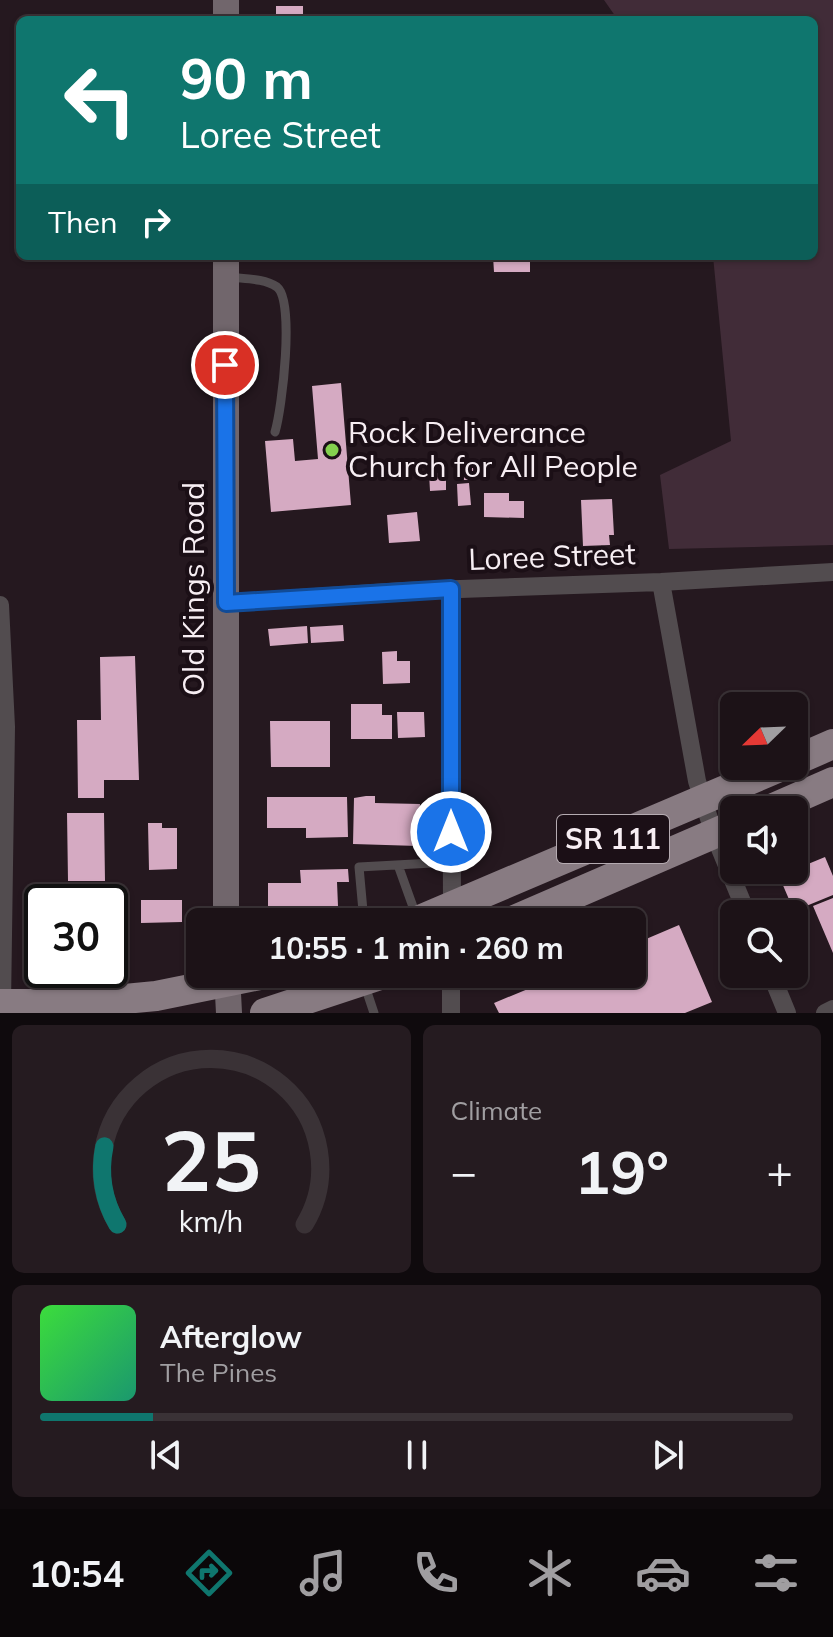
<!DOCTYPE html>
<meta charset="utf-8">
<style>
body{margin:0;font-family:Mulish,sans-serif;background:#251b20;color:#f1f3f6;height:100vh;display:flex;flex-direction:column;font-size:30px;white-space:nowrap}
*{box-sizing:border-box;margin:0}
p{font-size:26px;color:#a09ea1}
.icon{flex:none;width:44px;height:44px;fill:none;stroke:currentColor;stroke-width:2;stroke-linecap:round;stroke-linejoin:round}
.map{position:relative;height:1013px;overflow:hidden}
.drawer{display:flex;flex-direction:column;gap:12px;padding:12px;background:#0f0a0d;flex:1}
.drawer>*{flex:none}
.banner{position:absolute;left:16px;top:16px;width:802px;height:244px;border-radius:12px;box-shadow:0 2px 6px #0004,0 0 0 2px #3a3236;background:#0f766e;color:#fff;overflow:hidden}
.needle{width:52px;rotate:247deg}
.buttons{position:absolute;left:720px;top:692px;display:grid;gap:16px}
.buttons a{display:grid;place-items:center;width:88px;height:88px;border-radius:12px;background:#1c1217;box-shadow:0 2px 6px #0004,0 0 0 2px #3a3236;font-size:40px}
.speed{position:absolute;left:24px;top:884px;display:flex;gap:16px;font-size:40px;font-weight:700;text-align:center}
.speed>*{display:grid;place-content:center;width:104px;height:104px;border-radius:50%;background:#1c1217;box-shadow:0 2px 6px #0004,0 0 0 2px #3a3236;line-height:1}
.speed .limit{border:4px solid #111;border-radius:12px;background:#fff;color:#111}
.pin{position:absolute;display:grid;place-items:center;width:68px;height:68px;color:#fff;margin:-34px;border:4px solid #fff;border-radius:50%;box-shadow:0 2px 8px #0007}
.me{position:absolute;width:88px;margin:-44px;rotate:0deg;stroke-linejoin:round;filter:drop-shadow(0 0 6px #0008)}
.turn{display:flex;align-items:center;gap:28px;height:168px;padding:0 32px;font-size:36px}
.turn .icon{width:104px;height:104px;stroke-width:2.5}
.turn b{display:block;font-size:56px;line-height:68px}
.then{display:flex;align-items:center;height:76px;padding:0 32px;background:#0003;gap:16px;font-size:30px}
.big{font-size:60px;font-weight:700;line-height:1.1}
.drawer .widget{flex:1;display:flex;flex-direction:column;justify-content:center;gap:12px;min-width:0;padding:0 28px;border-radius:12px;background:#251b20}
.drawer .dial{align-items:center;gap:0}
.dial svg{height:208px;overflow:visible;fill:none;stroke:#3a3236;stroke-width:7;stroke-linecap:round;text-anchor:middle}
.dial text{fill:#f1f3f6;stroke:none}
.song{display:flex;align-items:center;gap:24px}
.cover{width:96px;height:96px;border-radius:12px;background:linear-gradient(135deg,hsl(120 70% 55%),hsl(160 70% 35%))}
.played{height:8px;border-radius:4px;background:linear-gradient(90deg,#0f766e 15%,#3a3236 15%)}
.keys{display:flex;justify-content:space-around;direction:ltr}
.heat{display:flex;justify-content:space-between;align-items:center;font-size:44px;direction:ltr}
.drawer .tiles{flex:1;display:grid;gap:12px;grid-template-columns:1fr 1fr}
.widget:last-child{grid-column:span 2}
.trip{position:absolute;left:186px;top:908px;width:460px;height:80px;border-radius:12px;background:#1c1217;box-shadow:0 2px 6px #0004,0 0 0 2px #3a3236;font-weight:700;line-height:80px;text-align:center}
.tab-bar{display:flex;height:128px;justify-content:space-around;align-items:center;background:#0b0709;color:#a09ea1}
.tab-bar .icon{width:56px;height:56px}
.tab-bar .active{color:#0f766e}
.tab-bar b{font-size:36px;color:#f1f3f6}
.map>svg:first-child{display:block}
.green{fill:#412c38}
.building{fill:#d5aac2}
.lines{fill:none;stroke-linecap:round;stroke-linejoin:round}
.lane{stroke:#524c4f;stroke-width:9}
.street{stroke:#524c4f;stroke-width:18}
.secondary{stroke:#71666c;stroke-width:26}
.primary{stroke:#887b82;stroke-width:30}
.route-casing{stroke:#114b97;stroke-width:20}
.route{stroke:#1a73e8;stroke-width:14}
.poi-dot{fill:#84d04e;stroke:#1b0f16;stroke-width:3}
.labels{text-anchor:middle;stroke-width:8;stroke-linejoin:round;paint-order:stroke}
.shield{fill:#1b0f16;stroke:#b5abb1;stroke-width:2}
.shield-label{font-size:28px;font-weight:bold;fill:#f7eef3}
.poi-label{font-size:30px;fill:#f7eef3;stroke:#1b0f16;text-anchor:start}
.street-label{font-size:30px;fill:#f7eef3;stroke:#1b0f16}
</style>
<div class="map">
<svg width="833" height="1013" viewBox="0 0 833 1013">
<rect width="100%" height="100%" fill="#25181f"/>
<path class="green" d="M 604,0 L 833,0 L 833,545 L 669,549 L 660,475 L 731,441 L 713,256 L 814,256 L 814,20 L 618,20 Z"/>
<path class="building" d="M 276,6 L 303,6 L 303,14 L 313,14 L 313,20 L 276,20 Z
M 493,256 L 530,256 L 530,272 L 494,272 Z
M 341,383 L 351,505 L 271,512 L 265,441 L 293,439 L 295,461 L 318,459 L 312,386 Z
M 473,459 L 474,480 L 464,480 L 463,460 Z
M 429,473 L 446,473 L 446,490 L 430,491 Z
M 469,483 L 471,505 L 458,506 L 457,484 Z
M 484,493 L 509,493 L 509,501 L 524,501 L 524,518 L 484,517 Z
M 612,499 L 614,535 L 609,535 L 610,545 L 583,546 L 581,500 Z
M 417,512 L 420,541 L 389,543 L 387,515 Z
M 343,625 L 344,641 L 311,643 L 310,627 Z
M 307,626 L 308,643 L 270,646 L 268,629 Z
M 397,651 L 397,661 L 410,661 L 410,683 L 383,684 L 382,652 Z
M 135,656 L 139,780 L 104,780 L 104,798 L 78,798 L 77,720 L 101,720 L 100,657 Z
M 351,704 L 382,704 L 382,715 L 392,715 L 392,739 L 351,739 Z
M 397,712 L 424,712 L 425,737 L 398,738 Z
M 270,721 L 330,721 L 330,767 L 271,767 Z
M 366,796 L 375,796 L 375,803 L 420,804 L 418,846 L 353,844 L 354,798 Z
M 267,797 L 347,797 L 348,837 L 306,838 L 306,828 L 267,828 Z
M 67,813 L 104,813 L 105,881 L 68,881 Z
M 148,823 L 162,823 L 162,828 L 177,828 L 177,869 L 149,870 Z
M 825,857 L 833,876 L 833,895 L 794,911 L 779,876 Z
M 348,869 L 349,882 L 337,882 L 338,906 L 268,908 L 268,883 L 301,883 L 300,870 Z
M 833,898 L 833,953 L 813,906 Z
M 141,900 L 182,900 L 182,922 L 141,923 Z
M 319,908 L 334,908 L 334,922 L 319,922 Z
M 679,925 L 712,1002 L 685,1013 L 499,1013 L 494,1003 L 564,974 L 632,974 L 632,945 Z"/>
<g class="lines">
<path class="lane" d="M 229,277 C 244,279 264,278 277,287 C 295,301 282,409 275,432
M 398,865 L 417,918
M 364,922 L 359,867 L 451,862
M 365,986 L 374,1013"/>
<path class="street" d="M 661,582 L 697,781 L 714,834 L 747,914
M 451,589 L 452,914
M 226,603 L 404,591 L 661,582 L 833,572
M 0,605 L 6,727 L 2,1004
M 771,974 L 787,1013
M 451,1013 L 451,974
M 825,1013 L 833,1009"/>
<path class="secondary" d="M 226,20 L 226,0
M 226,256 L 226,922
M 227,974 L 229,1013"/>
<path class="primary" d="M 794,761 L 833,744
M 769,810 L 833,782
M 415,922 L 782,766
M 510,922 L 734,825
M 0,1004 L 73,1004 L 156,996 L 265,974
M 265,1013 L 383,974"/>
</g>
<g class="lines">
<defs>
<path id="route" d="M 225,365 L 226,603 L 451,589 L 451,832"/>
</defs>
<use href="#route" class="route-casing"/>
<use href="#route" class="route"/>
</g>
<circle class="poi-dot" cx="332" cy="450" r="8"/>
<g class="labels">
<rect class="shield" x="557" y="815" width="112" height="48" rx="6"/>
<g class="shield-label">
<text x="613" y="849">SR 111</text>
</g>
<g class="poi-label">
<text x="348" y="443">Rock Deliverance<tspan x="348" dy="34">Church for All People</tspan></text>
</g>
<g class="street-label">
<text transform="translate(552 557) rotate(-2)" y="10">Loree Street</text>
<text transform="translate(194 589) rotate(-90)" y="10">Old Kings Road</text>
</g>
</g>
</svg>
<div class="buttons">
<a><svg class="needle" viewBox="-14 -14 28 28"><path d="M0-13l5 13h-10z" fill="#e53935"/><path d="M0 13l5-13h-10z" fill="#a09ea1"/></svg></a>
<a><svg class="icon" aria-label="sound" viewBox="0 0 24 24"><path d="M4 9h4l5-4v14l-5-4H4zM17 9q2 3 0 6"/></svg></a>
<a><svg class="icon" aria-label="search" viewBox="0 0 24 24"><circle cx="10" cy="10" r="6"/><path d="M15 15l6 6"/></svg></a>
</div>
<div class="speed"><div class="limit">30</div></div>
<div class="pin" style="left:225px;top:365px;background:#d93025"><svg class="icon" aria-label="arrive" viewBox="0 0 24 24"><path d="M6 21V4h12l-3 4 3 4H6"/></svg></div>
<svg class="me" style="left:451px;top:832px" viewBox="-20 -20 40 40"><circle r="17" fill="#1a73e8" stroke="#fff" stroke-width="3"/><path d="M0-11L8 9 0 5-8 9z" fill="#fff"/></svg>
<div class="trip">10:55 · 1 min · 260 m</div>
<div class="banner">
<div class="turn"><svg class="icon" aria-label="left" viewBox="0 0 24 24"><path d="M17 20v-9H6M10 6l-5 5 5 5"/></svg><div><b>90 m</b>Loree Street</div></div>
<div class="then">Then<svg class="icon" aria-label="right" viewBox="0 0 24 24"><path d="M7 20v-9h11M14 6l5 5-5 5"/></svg></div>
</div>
</div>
<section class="drawer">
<div class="tiles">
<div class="widget dial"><svg viewBox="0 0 100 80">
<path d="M14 69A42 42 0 1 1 86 69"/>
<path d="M14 69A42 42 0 0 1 9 39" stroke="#0f766e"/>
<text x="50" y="56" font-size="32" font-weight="700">25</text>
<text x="50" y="72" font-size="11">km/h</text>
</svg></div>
<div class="widget"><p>Climate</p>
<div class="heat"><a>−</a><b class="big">19°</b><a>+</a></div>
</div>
<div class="widget">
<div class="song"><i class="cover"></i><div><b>Afterglow</b><p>The Pines</p></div></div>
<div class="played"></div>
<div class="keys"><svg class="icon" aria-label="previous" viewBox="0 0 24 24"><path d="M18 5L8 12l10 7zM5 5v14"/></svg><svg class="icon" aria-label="pause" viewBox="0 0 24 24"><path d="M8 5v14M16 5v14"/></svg><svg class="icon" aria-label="next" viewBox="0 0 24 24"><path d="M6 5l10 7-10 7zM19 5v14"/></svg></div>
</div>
</div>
</section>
<nav class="tab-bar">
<b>10:54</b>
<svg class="icon active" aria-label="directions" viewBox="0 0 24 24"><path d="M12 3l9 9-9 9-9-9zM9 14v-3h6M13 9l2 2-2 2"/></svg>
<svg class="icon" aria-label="music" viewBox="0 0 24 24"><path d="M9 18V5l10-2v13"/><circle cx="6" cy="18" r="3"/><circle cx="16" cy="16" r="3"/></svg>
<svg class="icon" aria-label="phone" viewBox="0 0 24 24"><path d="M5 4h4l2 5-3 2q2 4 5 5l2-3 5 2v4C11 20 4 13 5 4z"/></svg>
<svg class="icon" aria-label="climate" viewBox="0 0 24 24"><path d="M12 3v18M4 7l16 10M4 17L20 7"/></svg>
<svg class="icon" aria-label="car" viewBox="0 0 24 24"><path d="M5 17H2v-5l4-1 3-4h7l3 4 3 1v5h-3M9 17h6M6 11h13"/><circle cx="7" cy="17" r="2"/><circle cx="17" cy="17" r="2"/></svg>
<svg class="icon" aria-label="filters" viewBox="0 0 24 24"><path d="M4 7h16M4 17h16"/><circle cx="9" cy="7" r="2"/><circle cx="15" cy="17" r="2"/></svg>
</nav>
